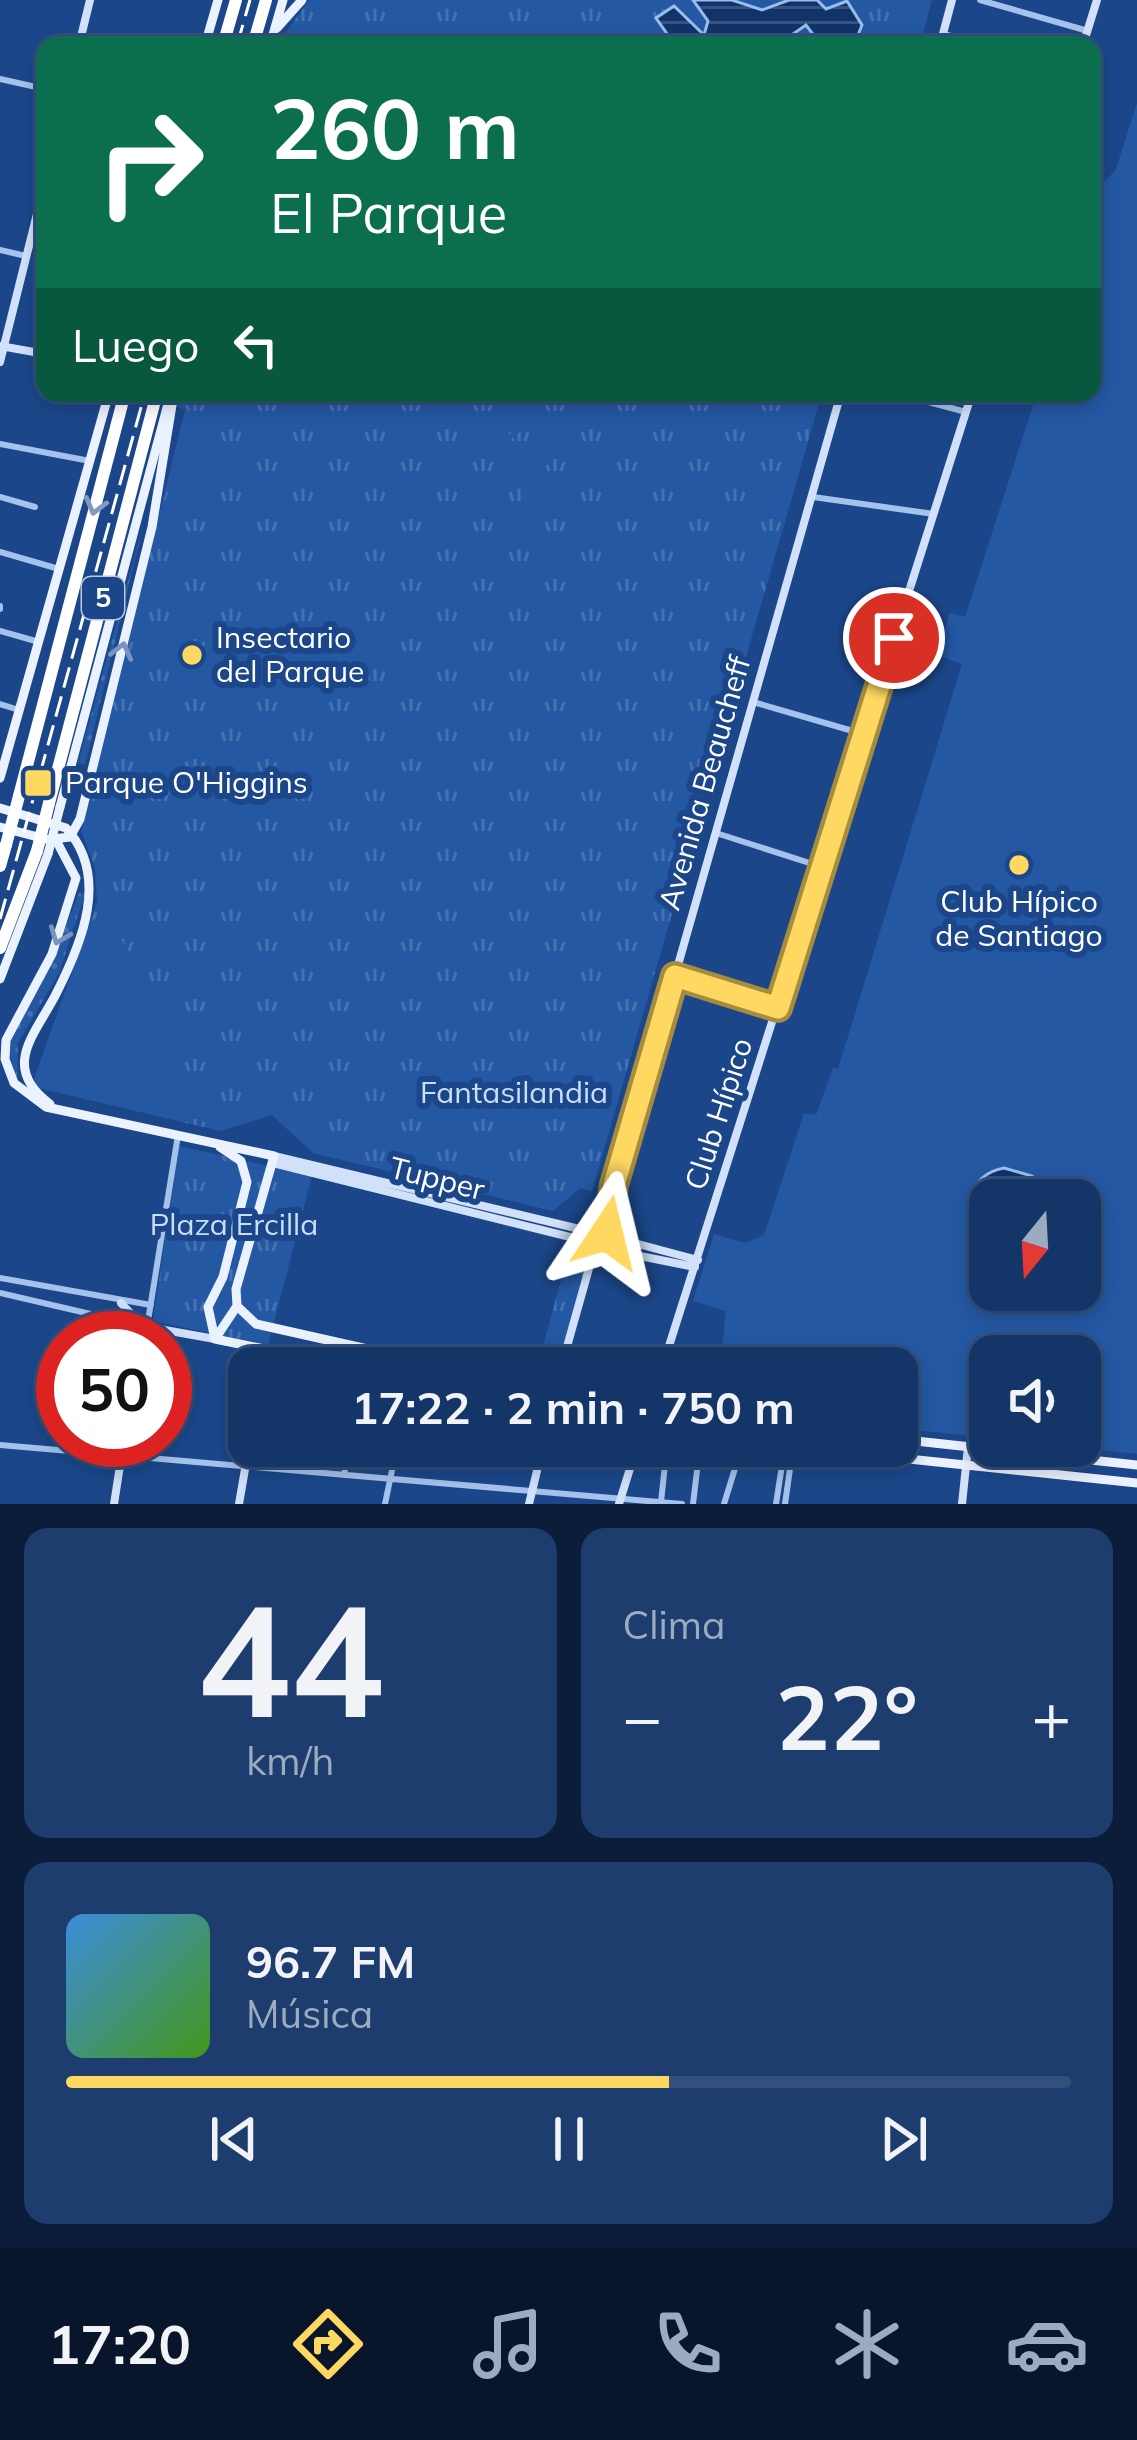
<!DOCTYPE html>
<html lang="es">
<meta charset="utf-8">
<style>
body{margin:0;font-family:Mulish,sans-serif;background:#1d3d6e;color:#f1f3f6;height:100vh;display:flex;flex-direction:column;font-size:45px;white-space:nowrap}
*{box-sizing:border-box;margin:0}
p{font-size:39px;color:#9dabc0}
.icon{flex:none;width:66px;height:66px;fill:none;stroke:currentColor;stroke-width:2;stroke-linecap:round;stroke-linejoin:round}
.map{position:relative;height:1504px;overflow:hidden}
.panel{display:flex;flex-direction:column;gap:24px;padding:24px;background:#0b1d39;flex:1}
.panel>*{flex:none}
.hud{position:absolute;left:36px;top:36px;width:1065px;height:366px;border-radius:24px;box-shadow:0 6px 18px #0003,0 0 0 3px #33507c;background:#0b6e4f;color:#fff;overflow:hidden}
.needle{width:78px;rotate:198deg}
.tools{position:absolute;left:969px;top:1179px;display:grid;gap:24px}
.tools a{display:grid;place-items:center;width:132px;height:132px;border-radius:24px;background:#143568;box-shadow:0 6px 18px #0003,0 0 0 3px #33507c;font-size:60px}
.speed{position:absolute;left:36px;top:1311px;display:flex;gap:24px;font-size:60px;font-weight:700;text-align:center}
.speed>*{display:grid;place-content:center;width:156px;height:156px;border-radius:50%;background:#143568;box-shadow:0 6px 18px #0003,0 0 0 3px #33507c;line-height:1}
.speed .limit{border:18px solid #d22;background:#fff;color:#111}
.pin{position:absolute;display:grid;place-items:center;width:102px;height:102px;color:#fff;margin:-51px;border:6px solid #fff;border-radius:50%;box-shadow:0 3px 12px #0007}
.me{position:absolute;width:132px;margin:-66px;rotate:10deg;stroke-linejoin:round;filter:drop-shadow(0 0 9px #0008)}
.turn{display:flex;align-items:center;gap:42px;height:252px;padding:0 36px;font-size:54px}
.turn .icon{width:156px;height:156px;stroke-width:2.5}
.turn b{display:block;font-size:84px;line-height:102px}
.then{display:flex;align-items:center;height:114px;padding:0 36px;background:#0003;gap:24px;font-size:45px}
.big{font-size:90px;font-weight:700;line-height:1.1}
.panel .card{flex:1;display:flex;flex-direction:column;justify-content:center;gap:18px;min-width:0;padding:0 42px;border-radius:24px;background:#1d3d6e}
.panel .dial{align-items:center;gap:0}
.dial b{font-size:156px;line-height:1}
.song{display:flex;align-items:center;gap:36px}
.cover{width:144px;height:144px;border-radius:18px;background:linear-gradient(135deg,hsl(210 70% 55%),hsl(100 70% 35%))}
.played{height:12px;border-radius:6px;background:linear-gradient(90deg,#fed861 60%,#33507c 60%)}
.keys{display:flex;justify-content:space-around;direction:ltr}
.heat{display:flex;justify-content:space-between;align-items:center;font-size:66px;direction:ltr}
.panel .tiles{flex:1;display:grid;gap:24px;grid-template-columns:1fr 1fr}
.card:last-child{grid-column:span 2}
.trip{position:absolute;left:228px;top:1347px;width:690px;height:120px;border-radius:24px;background:#143568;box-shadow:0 6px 18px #0003,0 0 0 3px #33507c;font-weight:700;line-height:120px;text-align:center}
.tabs{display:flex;height:192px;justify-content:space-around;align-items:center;background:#08152a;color:#9dabc0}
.tabs .icon{width:84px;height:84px}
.tabs .current{color:#fed861}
.tabs b{font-size:54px;color:#f1f3f6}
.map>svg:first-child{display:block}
.grass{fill:url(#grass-dots)}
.park{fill:url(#park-tufts)}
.pitch{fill:#2458a3;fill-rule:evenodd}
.water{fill:url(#water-rules);stroke:#98bdef;stroke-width:3}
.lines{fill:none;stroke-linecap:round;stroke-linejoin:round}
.street{stroke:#a5c2ed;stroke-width:6}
.secondary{stroke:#d1e1f9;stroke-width:8}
.primary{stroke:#ebf2ff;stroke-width:9}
.highway{stroke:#fff;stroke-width:12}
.rail{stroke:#fff;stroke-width:3;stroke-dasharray:21 9;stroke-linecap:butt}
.primary-bridge{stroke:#ebf2ff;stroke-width:9}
.highway-bridge{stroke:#fff;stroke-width:12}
.oneway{stroke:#829abf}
.oneway2{stroke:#7994bf}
.route-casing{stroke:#a58c3f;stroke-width:30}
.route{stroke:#fed861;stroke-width:21}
.poi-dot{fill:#fed861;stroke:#1b478a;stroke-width:4.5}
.labels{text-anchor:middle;stroke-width:12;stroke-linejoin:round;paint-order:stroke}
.shield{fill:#1b478a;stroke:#bbc8dc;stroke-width:3}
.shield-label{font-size:27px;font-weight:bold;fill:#fff}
.poi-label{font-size:30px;fill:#fff;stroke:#1b478a;text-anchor:start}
.street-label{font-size:30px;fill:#fff;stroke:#1b478a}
.park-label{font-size:30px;fill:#cadef9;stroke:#1b478a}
</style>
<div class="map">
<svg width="1137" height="1504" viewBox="0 0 1137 1504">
<defs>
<pattern id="grass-dots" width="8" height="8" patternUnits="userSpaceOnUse" patternTransform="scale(3)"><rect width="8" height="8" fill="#2458a3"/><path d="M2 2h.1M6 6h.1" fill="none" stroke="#4571b1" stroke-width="1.8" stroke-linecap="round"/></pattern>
<pattern id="park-tufts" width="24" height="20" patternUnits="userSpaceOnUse" patternTransform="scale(3)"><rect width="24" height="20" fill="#2458a3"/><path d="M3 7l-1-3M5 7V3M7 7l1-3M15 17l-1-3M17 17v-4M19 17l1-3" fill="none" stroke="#4571b1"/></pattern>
<pattern id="water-rules" width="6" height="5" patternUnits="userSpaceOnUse" patternTransform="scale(3)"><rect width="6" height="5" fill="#123368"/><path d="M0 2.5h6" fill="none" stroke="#36527f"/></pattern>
</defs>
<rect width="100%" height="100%" fill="#1b478a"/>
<path class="grass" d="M 145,519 L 85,765 L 78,763 Z
M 79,893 L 85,894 L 59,973 L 18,1043 L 17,1083 L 8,1046 L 49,969 Z"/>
<path class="park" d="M 309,0 L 932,0 L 920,45 L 301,45 L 281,39 Z
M 180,393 L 822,393 L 592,1191 L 580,1188 L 553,1211 L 313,1153 L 272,1115 L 220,1131 L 39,1088 L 34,1079 L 97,903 L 95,867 L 81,831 L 185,410 L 177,407 Z
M 179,1146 L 312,1176 L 268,1345 L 153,1321 Z
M 572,1240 L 587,1245 L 589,1253 L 558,1368 L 537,1368 Z"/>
<path class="pitch" d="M 1137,103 L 1137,1454 L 1065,1446 L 1080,1446 L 1080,1356 L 990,1356 L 990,1438 L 897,1428 L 897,1368 L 720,1368 L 726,1311 L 693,1301 L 714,1234 L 745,1243 L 764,1235 L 804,1113 L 816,1115 L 833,1068 L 838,1069 L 962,664 L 902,643 L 906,628 L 941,639 L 950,613 L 965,617 L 1037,393 L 1092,393 L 1092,196 L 1116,169 ZM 990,1200 L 1080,1200 L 1080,1290 L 990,1290 Z
M 535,419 L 555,431 L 556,455 L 536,478 L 521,526 L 499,532 L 486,514 C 493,483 497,422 535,419 ZM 530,424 L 547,431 L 552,449 L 531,476 L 518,521 L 504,528 L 494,522 L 492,511 L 512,438 Z
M 197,457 L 206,459 L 210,473 L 170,540 L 161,543 C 154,521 170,486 181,464 Z
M 92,919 L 116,932 L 178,1028 L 181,1055 L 164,1117 L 39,1088 L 34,1079 Z"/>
<path class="water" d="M 693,0 L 732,0 L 762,10 L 789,0 L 817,0 L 826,9 L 847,1 L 862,25 L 854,45 L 821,45 L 806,25 L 777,45 L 675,45 L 656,18 L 674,6 L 704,35 L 708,21 Z
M 1004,1168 L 1032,1176 L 1054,1200 L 990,1200 L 990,1235 C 965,1211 966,1175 1004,1168 Z"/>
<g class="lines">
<path class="street" d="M 980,0 L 1088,31
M 944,34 L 981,45
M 0,79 L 45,89
M 0,250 L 26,256
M 895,393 L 966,412
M 0,444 L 90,461
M 0,497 L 35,507
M 813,497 L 934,514
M 0,552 L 59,569
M 0,606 L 0,609
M 0,631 L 39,642
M 753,702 L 863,734
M 0,704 L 19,710
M 716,833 L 822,867
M 675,976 L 778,1008
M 0,1278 L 151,1305
M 0,1293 L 142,1326 L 148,1321 L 178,1135
M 0,1445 L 682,1504
M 344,1475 L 350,1446
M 661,1502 L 667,1446
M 385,1504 L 397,1446
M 693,1504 L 700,1446
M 724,1504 L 742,1446
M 776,1504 L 785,1446
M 785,1504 L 793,1448"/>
<path class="secondary" d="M 79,45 L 90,0
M 940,45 L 952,0
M 1083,45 L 1097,0
M 0,346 L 45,354
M 0,362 L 45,182
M 274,1156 L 592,1232
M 273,1163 L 590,1242
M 592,1232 L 614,1185 L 631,1130 L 841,393
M 607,1233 L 612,1199
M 608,1236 L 698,1260
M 595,1247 L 695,1267
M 121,1303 L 142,1326
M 142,1326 L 215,1339
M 140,1338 L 142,1326
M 263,1368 L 267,1349
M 561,1368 L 595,1247 L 590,1238
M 662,1368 L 972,393
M 114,1504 L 124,1440
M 239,1504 L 249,1446
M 529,1504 L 543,1446
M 619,1504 L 637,1446
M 962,1504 L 968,1447"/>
<path class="primary" d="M 277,28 L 302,0
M 205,45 L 218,0
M 270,45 L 283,0
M 0,778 L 109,393
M 60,807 L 168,404
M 0,808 L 66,828 C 110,876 82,943 56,994 C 35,1035 0,1067 50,1104
M 0,827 L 57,842 L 76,878 L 52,954 L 6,1040 L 5,1059 L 14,1083 L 46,1107 L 274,1156 L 236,1289 L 237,1306
M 53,839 L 70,837 L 80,819 L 152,527 L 174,393
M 0,979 L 48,854
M 237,1306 L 256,1324 L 452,1368
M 215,1339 L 208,1307 L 223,1277 L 247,1182 L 241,1161 L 220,1147
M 215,1339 L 358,1368
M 215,1339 L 237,1306
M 897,1439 L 1137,1465
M 785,1446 L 1137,1483"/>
<path class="highway" d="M 223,45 L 236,0
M 253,45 L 266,0
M 19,796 L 125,393
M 49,803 L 157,393
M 0,866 L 6,845
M 0,948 L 37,851"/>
<path class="rail" d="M 237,45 L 250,0
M 0,919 L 145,393"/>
<path class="primary-bridge" d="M 48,854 L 60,807"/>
<path class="highway-bridge" d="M 6,845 L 19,796
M 37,851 L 49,803"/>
</g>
<defs><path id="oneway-chevron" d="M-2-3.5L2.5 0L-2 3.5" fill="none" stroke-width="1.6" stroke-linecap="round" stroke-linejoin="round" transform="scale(3)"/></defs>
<use class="oneway" href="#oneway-chevron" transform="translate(95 506) rotate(105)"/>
<g class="oneway2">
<use href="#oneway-chevron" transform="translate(122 651) rotate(-76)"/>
<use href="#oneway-chevron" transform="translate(59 936) rotate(111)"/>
</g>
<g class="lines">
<defs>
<path id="route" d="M 607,1233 L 614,1185 L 675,976 L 778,1008 L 894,638"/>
</defs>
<use href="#route" class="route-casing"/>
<use href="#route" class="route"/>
</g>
<g class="poi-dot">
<circle cx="192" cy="655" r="12"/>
<rect x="23" y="768" width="30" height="30" rx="6"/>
<circle cx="1019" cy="865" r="12"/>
</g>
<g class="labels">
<rect class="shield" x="82" y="577" width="42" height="42" rx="9"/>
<g class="shield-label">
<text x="103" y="607">5</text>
</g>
<g class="poi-label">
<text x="216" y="648">Insectario<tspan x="216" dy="34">del Parque</tspan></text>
<text x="65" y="793">Parque O'Higgins</text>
<text x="1019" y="912" text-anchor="middle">Club Hípico<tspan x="1019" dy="34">de Santiago</tspan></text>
</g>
<g class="street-label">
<text transform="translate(705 783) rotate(-74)" y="10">Avenida Beaucheff</text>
<text transform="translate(719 1114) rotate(-72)" y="10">Club Hípico</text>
<text transform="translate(437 1179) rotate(14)" y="10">Tupper</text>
</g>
<g class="park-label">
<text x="514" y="1103">Fantasilandia</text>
<text x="234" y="1235">Plaza Ercilla</text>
</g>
</g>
</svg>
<div class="tools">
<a><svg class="needle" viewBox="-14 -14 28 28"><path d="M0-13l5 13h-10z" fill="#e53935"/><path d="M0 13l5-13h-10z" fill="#9dabc0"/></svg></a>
<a><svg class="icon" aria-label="sound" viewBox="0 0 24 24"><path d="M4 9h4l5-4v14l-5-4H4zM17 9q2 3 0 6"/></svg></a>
</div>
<div class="speed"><div class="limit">50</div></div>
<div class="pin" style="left:894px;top:638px;background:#d93025"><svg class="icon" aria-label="arrive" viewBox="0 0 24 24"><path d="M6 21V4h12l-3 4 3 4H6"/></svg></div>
<svg class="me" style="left:607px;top:1233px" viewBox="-20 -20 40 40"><path d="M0-17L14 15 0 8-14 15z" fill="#fed861" stroke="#fff" stroke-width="4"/></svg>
<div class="trip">17:22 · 2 min · 750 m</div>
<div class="hud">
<div class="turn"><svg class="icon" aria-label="right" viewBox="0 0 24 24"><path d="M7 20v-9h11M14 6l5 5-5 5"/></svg><div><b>260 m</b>El Parque</div></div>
<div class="then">Luego<svg class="icon" aria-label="left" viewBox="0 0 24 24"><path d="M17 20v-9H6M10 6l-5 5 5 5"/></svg></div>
</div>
</div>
<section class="panel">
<div class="tiles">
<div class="card dial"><b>44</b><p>km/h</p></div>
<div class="card"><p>Clima</p>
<div class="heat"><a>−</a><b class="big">22°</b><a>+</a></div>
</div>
<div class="card">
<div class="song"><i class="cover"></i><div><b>96.7 FM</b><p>Música</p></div></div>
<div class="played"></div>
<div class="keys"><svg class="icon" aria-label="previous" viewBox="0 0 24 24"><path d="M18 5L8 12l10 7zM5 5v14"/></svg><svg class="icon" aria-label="pause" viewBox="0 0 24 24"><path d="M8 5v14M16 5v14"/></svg><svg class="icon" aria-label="next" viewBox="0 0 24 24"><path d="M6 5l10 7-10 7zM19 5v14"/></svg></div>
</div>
</div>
</section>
<nav class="tabs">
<b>17:20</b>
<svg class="icon current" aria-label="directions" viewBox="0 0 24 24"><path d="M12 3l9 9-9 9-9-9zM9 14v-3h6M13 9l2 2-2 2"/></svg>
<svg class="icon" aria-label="music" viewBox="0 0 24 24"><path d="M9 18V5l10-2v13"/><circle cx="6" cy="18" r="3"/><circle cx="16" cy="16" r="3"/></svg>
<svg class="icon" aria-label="phone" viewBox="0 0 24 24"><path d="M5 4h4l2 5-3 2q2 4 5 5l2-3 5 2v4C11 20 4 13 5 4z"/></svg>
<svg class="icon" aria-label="climate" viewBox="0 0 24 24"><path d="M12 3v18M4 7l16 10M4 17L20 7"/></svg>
<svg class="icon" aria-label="car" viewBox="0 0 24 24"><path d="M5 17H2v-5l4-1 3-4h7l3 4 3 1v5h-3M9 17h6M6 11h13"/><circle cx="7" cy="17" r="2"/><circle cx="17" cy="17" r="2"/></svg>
</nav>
